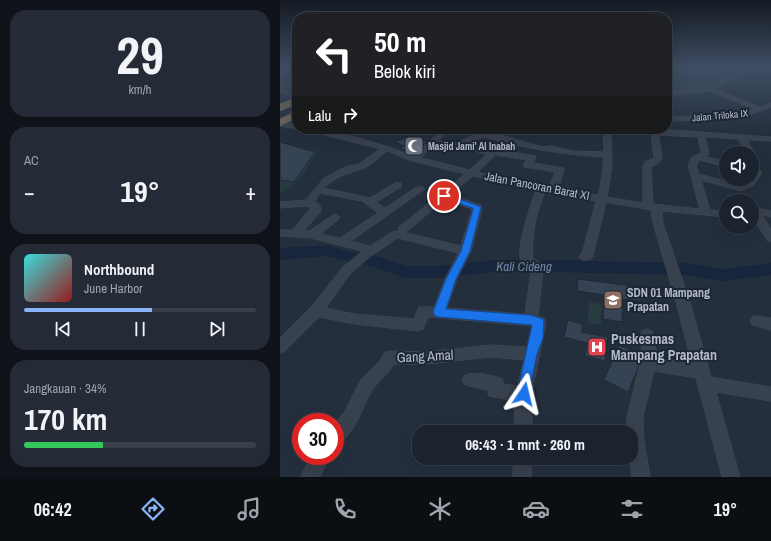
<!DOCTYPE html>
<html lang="id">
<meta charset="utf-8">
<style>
body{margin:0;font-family:"Archivo Narrow",sans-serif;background:#242b36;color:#f1f3f6;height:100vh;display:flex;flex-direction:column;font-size:15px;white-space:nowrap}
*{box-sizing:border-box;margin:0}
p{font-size:13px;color:#a0a4aa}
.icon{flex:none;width:22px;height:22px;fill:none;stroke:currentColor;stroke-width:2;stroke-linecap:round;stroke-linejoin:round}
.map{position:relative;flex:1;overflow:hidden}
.panel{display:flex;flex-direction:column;gap:10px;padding:10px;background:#0f1319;width:280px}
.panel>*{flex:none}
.hud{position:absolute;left:12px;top:12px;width:380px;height:122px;border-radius:16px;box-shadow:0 4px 16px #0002,0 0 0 1px #39404a;background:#202124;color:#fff;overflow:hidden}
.tools{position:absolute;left:439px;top:146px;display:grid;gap:8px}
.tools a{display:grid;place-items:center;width:40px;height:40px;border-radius:50%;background:#1b232e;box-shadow:0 4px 16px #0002,0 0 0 1px #39404a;font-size:20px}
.speed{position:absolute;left:12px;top:413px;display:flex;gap:8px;font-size:20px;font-weight:700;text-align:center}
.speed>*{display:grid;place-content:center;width:52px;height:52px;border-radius:50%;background:#1b232e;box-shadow:0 4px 16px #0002,0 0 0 1px #39404a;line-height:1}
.speed .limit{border:6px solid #d22;background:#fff;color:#111}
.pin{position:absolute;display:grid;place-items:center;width:34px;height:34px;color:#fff;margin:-17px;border:2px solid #fff;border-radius:50%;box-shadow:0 1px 4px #0007}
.me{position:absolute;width:44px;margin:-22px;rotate:10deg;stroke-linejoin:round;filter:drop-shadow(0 0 3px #0008)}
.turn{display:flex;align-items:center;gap:14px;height:84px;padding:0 16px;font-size:18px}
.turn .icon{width:52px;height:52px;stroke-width:2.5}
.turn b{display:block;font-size:28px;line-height:34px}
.then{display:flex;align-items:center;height:38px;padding:0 16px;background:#0003;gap:8px;font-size:15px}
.big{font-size:30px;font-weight:700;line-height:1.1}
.panel .widget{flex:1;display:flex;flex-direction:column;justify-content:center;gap:6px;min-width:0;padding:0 14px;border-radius:16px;background:#242b36}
.panel .dial{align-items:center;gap:0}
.dial b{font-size:52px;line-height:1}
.song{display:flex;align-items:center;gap:12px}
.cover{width:48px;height:48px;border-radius:6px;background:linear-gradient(135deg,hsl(180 70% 55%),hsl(0 70% 35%))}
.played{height:4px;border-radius:2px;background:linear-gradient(90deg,#8ab4f8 55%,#39404a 55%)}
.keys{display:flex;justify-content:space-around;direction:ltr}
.heat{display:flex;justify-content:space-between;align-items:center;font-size:22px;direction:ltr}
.charge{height:6px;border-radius:3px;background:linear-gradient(90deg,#34c759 34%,#39404a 0)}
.trip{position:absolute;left:132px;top:425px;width:226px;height:40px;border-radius:16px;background:#1b232e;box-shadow:0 4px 16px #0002,0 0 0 1px #39404a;font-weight:700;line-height:40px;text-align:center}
.dock{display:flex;height:64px;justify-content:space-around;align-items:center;background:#0b0e12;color:#a0a4aa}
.dock .icon{width:28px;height:28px}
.dock .active{color:#8ab4f8}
.dock b{font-size:18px;color:#f1f3f6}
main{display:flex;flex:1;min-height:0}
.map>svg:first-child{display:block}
.green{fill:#263c3f}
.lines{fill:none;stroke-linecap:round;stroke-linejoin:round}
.river{fill:#17263c;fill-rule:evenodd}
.building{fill:#364354;stroke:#1f2835}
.minor-casing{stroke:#414a57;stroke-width:1}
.highway-casing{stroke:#434c59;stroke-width:1}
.minor{fill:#38414e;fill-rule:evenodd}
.highway{fill:#746855;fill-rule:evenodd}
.tram{stroke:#5a6575;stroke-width:1}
.route{fill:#1a73e8;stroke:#114b97}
.labels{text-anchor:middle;stroke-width:4;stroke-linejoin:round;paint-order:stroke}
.far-street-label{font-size:10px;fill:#b4bcc9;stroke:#1d2633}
.far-poi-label{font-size:10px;font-weight:bold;fill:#b4bcc9;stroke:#1d2633;text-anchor:start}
.street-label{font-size:12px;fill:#b4bcc9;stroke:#1d2633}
.poi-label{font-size:12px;font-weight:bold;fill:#b4bcc9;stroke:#1d2633;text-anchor:start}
.water-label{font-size:13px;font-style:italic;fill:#6d86a8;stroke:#1d2633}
.near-poi-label{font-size:14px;font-weight:bold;fill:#b4bcc9;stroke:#1d2633;text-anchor:start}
.near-street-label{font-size:14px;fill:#b4bcc9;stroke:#1d2633}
</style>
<main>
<section class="panel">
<div class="widget dial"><b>29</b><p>km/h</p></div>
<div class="widget"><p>AC</p>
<div class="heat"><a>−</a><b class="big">19°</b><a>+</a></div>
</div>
<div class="widget">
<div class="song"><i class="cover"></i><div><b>Northbound</b><p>June Harbor</p></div></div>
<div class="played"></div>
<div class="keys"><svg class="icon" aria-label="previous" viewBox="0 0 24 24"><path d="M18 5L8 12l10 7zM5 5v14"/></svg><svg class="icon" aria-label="pause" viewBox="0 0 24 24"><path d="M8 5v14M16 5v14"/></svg><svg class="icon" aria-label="next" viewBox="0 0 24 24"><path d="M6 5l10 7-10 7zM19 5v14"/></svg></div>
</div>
<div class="widget"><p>Jangkauan · 34%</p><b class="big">170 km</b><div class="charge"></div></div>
</section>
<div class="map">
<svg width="491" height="477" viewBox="0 0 491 477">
<rect width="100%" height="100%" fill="#242f3e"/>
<path class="green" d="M 17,67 L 17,93 L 0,89 L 0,70 Z
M 387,67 L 467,67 L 429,88 L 387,93 Z
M 0,142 L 38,151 L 18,181 L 0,194 Z
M 309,302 L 321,304 L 321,324 L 308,323 Z"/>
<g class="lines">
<path class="river" d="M 47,245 L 70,252 L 100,257 L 126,266 L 159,266 L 215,260 L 272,260 L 406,263 L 443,269 L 491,263 L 491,275 L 443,281 L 406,275 L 272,272 L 215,272 L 159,278 L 125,278 L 97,268 L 46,256 L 0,260 L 0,248 Z"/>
</g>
<path class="building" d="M 129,136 L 138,139 L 147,141 L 133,154 L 120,148 L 124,146 L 115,142 Z
M 0,142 L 35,152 L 14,182 L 0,180 Z
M 298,279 L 360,287 L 361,301 L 343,299 L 342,322 L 323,319 L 324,295 L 297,291 Z
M 288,320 L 303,324 L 301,332 L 328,337 L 325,361 L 305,356 L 307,343 L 284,337 Z
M 339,345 L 361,354 L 361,361 L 348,392 L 324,380 Z"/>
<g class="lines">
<defs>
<path id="minor" d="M 466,67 L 480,67 L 491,69 L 491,73 L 472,68 L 435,89 L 480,107 L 491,103 L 491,107 C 458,122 422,120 387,121 L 387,117 L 440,115 L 474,109 L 429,91 L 387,96 L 387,92 L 428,87 Z
M 0,89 L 17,94 L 17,96 L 0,93 Z
M 0,122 L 17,125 L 18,129 L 0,126 Z
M 20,129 C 53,129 103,144 134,156 L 162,129 L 186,129 L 228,137 L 262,147 L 271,146 L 293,151 L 324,152 L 323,129 L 331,129 L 332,166 L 327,197 L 363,203 L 363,167 L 365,162 L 374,158 L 371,134 L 339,132 L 336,132 L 336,129 L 378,129 L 491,137 L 491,141 L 467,140 L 474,153 L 472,155 L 472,153 L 466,153 L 458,139 L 425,137 L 429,154 L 426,157 L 446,161 L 446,167 L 420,160 L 416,165 L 419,174 L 460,185 L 472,179 L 472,167 L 482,172 L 474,185 L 461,191 L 421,180 L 430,210 L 446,211 L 446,217 L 382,211 L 383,223 L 410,302 L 431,377 L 491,387 L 491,401 L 436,392 L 460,477 L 442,477 L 416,378 L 374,371 L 363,417 L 364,440 L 370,477 L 352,477 L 349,458 L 351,458 L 351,432 L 346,432 L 347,417 L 359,367 L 363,361 L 360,335 L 362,331 L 367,329 L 372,331 L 378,358 L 412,364 L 396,302 L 373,223 L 371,210 L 326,202 L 313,256 L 311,259 L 304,261 L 298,257 L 302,254 L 316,201 L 265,192 C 256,214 251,235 253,259 L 260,262 L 263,271 L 258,316 L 264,318 L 266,322 L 252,392 L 252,432 L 234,432 L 235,401 L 209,396 L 207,390 L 185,385 L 182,380 L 185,375 C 195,371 211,375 222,379 L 224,384 L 237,386 L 244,360 L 211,357 L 147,364 L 114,364 C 108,375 97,382 91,392 C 81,410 75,436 55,445 L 55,423 L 65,411 L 80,381 L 100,361 L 105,352 L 110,351 L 147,352 L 211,345 L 247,347 L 252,326 L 148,317 L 143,329 L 138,331 L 74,324 L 39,317 L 5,351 L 0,353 L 0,338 L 31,307 L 62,268 L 82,251 L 31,238 L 0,236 L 0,230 L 12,230 L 31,208 L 27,206 L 0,208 L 0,202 L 26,200 L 43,179 L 65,167 L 79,164 L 100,149 ZM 170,131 L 172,131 L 195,135 L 175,143 L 157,141 ZM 379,135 L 418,137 L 421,153 L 412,157 L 408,165 L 420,209 L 373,204 L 371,167 L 379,163 L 382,158 ZM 204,137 L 221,141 L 211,150 L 194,146 L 191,142 ZM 228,143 C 260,151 291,155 324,157 L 321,182 L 318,195 L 278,189 L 284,170 L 283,168 L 253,163 L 256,158 L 255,156 L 221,150 ZM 153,145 L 176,148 L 184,145 L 186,149 L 207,154 L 190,170 L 141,158 ZM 107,151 L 132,161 L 185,174 L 119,227 L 118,229 L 119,231 L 112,232 L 90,246 L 71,241 L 145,189 L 143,187 L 137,187 L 105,208 L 96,202 L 121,187 L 121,183 L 115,183 L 90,198 L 44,188 C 56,176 68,174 84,168 C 92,165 100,156 107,151 ZM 216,155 L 247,160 L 243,165 L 244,167 L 275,172 L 269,187 L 235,181 L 198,172 ZM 193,176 L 256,190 C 251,203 234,252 242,263 C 244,265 248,266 250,267 L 251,271 L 245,314 L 167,308 L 177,279 L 191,251 L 202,210 L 201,205 L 171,195 ZM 40,193 L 82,201 L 98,213 L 60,238 L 40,234 L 59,219 L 60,217 L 55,214 L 29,231 L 24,231 L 41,211 L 40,205 L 35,202 ZM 165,200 L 192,209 L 181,246 L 123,232 L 127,231 ZM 118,238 L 178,253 L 165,279 L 154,307 L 139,307 L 134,319 L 74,314 L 46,308 L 70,274 L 91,256 Z
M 482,209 L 491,211 L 491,217 L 482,215 L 491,229 L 491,242 L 487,240 L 472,217 L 472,211 Z
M 477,316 L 491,318 L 491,330 L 472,325 L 470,321 L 472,317 Z
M 31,456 L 50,456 L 40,477 L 21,477 Z
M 234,458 L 252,458 L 251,477 L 233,477 Z"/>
<path id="highway" d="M 17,97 L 17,104 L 0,111 L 0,104 Z
M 17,111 L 17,118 L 0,126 L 0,119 Z"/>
</defs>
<use href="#minor" class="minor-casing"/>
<use href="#highway" class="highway-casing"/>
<use href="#minor" class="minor"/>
<use href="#highway" class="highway"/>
<path class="tram" d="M 0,125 L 17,116"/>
</g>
<linearGradient id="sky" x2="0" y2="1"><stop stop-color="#141a22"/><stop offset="0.5" stop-color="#3f4d63"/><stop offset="1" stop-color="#3f4d63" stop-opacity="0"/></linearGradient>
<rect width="491" height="134" fill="url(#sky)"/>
<path class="route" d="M 161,194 L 166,194 L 201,207 L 190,251 L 176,279 L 166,309 L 250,315 L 263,319 L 264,322 L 263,338 L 257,354 L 248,398 L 244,400 L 239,398 L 237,394 L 252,325 L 159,317 L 155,316 L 153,312 L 166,279 L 181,251 L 193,210 L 193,208 L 161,198 Z"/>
<defs>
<symbol id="mosque-square" viewBox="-11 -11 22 22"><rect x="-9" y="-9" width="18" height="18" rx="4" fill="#6b7280" stroke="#1d2633"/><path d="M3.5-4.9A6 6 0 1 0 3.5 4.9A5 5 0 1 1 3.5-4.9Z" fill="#fff"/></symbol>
<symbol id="school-square" viewBox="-11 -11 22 22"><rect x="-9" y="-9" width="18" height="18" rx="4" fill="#8d6e63" stroke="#1d2633"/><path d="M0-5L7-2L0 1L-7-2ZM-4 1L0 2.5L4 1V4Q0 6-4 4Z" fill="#fff"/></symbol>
<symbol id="hospital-square" viewBox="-11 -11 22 22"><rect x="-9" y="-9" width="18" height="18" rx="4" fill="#e0444e" stroke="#1d2633"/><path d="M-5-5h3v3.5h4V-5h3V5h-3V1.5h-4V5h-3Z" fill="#fff"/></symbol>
</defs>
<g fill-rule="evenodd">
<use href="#mosque-square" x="123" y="135" width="22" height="22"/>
<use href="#school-square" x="322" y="289" width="22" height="22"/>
<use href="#hospital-square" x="306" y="336" width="22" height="22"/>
</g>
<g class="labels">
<g class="far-street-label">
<text transform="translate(440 115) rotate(-5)" y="4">Jalan Triloka IX</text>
</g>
<g class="far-poi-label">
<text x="148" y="150">Masjid Jami' Al Inabah</text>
</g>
<g class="street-label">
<text transform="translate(257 186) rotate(11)" y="4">Jalan Pancoran Barat XI</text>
</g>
<g class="poi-label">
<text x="347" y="297">SDN 01 Mampang<tspan x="347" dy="14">Prapatan</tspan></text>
</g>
<g class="water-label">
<text x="244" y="271">Kali Cideng</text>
</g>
<g class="near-poi-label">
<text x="331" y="344">Puskesmas<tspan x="331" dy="16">Mampang Prapatan</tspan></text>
</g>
<g class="near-street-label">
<text transform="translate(145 356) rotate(-3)" y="5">Gang Amal</text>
</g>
</g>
</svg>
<div class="tools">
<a><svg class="icon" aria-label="sound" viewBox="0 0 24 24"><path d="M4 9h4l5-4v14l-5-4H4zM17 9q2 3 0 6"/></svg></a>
<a><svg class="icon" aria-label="search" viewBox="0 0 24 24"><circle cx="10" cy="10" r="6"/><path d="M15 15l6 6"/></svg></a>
</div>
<div class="speed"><div class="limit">30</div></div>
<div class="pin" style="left:164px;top:196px;background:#d93025"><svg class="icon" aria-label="arrive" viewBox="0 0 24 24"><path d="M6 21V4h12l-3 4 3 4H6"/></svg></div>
<svg class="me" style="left:244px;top:394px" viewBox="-20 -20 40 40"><path d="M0-17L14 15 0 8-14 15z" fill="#1a73e8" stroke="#fff" stroke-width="4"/></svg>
<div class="trip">06:43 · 1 mnt · 260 m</div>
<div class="hud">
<div class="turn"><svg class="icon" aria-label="left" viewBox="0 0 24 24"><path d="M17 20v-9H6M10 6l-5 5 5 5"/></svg><div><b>50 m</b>Belok kiri</div></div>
<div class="then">Lalu<svg class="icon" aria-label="right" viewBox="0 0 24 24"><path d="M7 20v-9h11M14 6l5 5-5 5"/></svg></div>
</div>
</div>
</main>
<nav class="dock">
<b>06:42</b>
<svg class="icon active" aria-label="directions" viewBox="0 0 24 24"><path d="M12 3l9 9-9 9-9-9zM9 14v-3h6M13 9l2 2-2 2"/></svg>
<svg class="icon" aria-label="music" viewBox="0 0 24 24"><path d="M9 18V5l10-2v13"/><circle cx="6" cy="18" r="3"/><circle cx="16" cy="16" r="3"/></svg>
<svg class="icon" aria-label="phone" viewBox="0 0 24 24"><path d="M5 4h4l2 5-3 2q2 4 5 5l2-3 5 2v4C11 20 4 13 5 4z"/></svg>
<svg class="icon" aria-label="climate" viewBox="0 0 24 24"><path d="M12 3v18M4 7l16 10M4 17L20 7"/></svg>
<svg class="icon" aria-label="car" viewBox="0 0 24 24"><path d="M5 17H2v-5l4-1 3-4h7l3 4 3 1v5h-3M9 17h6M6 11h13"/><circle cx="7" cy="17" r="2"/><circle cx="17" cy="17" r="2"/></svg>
<svg class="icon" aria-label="filters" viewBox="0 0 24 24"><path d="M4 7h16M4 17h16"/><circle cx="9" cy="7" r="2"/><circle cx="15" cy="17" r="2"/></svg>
<b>19°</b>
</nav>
